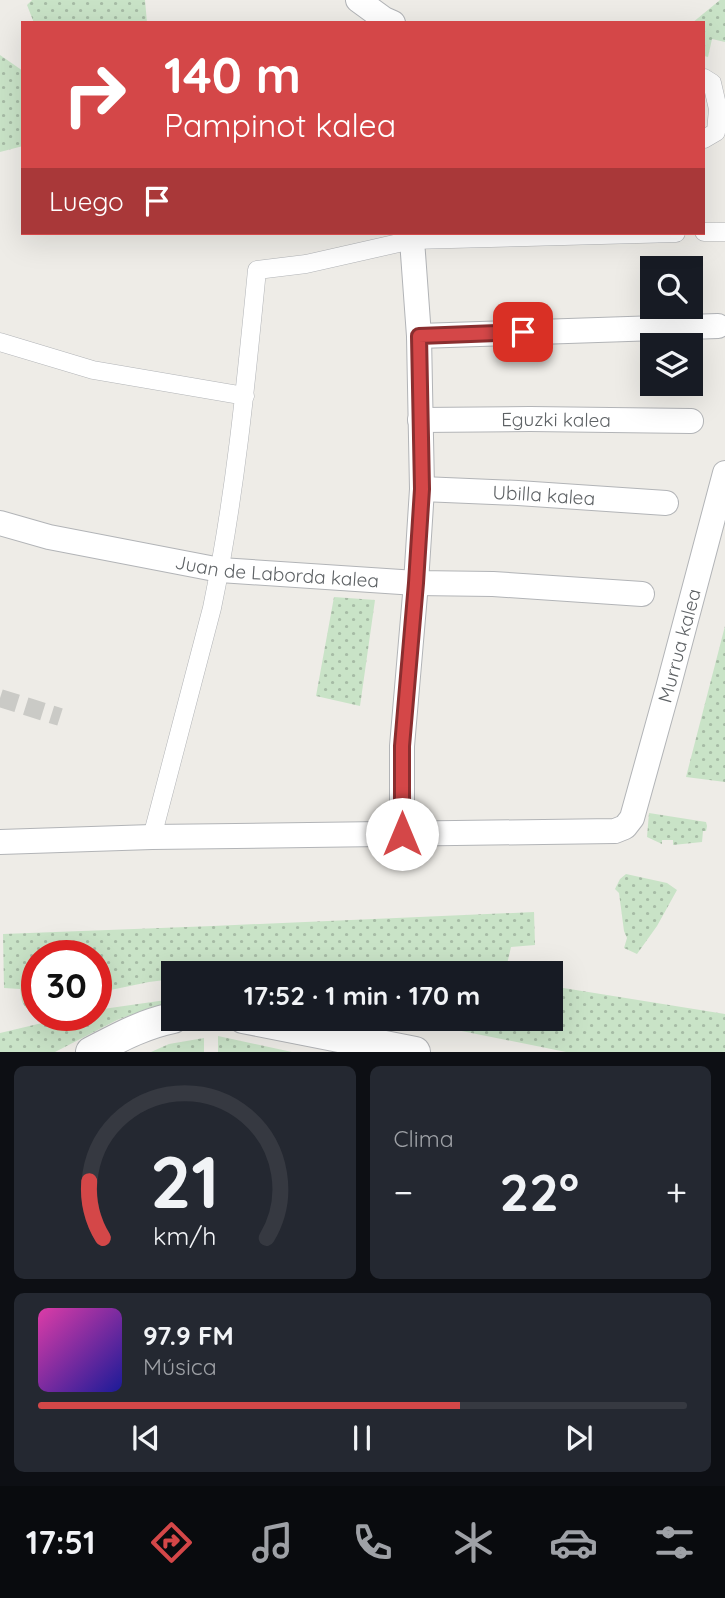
<!DOCTYPE html>
<html lang="es">
<meta charset="utf-8">
<style>
body{margin:0;font-family:Quicksand,sans-serif;background:#242831;color:#f1f3f6;height:100vh;display:flex;flex-direction:column;font-size:26px;white-space:nowrap}
*{box-sizing:border-box;margin:0}
p{font-size:23px;color:#9ea1a6}
.icon{flex:none;width:38px;height:38px;fill:none;stroke:currentColor;stroke-width:2;stroke-linecap:round;stroke-linejoin:round}
.map{position:relative;height:1052px;overflow:hidden}
.panel{display:flex;flex-direction:column;gap:14px;padding:14px;background:#0d0f14;flex:1}
.panel>*{flex:none}
.hud{position:absolute;left:21px;top:21px;width:684px;height:214px;border-radius:0px;box-shadow:0 7px 28px #0002;background:#d44748;color:#fff;overflow:hidden}
.fabs{position:absolute;left:640px;top:256px;display:grid;gap:14px}
.fabs a{display:grid;place-items:center;width:63px;height:63px;border-radius:0px;background:#171b24;box-shadow:0 7px 28px #0002;font-size:35px}
.speed{position:absolute;left:21px;top:940px;display:flex;gap:14px;font-size:35px;font-weight:700;text-align:center}
.speed>*{display:grid;place-content:center;width:91px;height:91px;border-radius:50%;background:#171b24;box-shadow:0 7px 28px #0002;line-height:1}
.speed .limit{border:10px solid #d22;background:#fff;color:#111}
.pin{position:absolute;display:grid;place-items:center;width:60px;height:60px;color:#fff;margin:-30px;border-radius:14px;box-shadow:0 4px 10px #0006}
.me{position:absolute;width:77px;margin:-38px;rotate:0deg;stroke-linejoin:round;filter:drop-shadow(0 0 5px #0008)}
.turn{display:flex;align-items:center;gap:24px;height:147px;padding:0 28px;font-size:32px}
.turn .icon{width:91px;height:91px;stroke-width:2.5}
.turn b{display:block;font-size:49px;line-height:60px}
.then{display:flex;align-items:center;height:66px;padding:0 28px;background:#0003;gap:14px;font-size:26px}
.big{font-size:52px;font-weight:700;line-height:1.1}
.panel .tile{flex:1;display:flex;flex-direction:column;justify-content:center;gap:10px;min-width:0;padding:0 24px;border-radius:10px;background:#242831}
.panel .dial{align-items:center;gap:0}
.dial svg{height:182px;overflow:visible;fill:none;stroke:#363941;stroke-width:7;stroke-linecap:round;text-anchor:middle}
.dial text{fill:#f1f3f6;stroke:none}
.song{display:flex;align-items:center;gap:21px}
.cover{width:84px;height:84px;border-radius:10px;background:linear-gradient(135deg,hsl(320 70% 55%),hsl(240 70% 35%))}
.played{height:7px;border-radius:4px;background:linear-gradient(90deg,#d44748 65%,#363941 65%)}
.keys{display:flex;justify-content:space-around;direction:ltr}
.heat{display:flex;justify-content:space-between;align-items:center;font-size:38px;direction:ltr}
.panel .tiles{flex:1;display:grid;gap:14px;grid-template-columns:1fr 1fr}
.tile:last-child{grid-column:span 2}
.trip{position:absolute;left:161px;top:961px;width:402px;height:70px;border-radius:0px;background:#171b24;box-shadow:0 7px 28px #0002;font-weight:700;line-height:70px;text-align:center}
.dock{display:flex;height:112px;justify-content:space-around;align-items:center;background:#090b0e;color:#9ea1a6}
.dock .icon{width:49px;height:49px}
.dock .active{color:#d44748}
.dock b{font-size:32px;color:#f1f3f6}
.map>svg:first-child{display:block}
.park{fill:url(#park-dots)}
.lines{fill:none;stroke-linecap:round;stroke-linejoin:round}
.pedestrian-tunnel{stroke:#cacac6;stroke-width:18;stroke-dasharray:18 9;stroke-linecap:butt}
.pedestrian-casing{stroke:#b2b4b7;stroke-width:19}
.minor-casing{stroke:#b2b4b7;stroke-width:26}
.tertiary-casing{stroke:#b2b4b7;stroke-width:32}
.pedestrian{stroke:#fff;stroke-width:18}
.minor{stroke:#fff;stroke-width:24}
.tertiary{stroke:#fff;stroke-width:30}
.route-casing{stroke:#8a2e2f;stroke-width:18}
.route{stroke:#d44748;stroke-width:12}
.labels{text-anchor:middle;stroke-width:5;stroke-linejoin:round;paint-order:stroke}
.street-label{font-size:19px;fill:#5e6265;stroke:#fff}
</style>
<div class="map">
<svg width="725" height="1052" viewBox="0 0 725 1052">
<defs>
<pattern id="park-dots" width="8" height="8" patternUnits="userSpaceOnUse" patternTransform="scale(1.75)"><rect width="8" height="8" fill="#c9e3c7"/><path d="M2 2h.1M6 6h.1" fill="none" stroke="#a6bba5" stroke-width="1.8" stroke-linecap="round"/></pattern>
</defs>
<rect width="100%" height="100%" fill="#eeece7"/>
<path class="park" d="M 32,0 L 145,0 L 147,23 L 34,23 L 27,5 Z
M 720,0 L 725,0 L 725,42 L 712,39 L 708,57 L 704,56 L 704,23 L 692,23 Z
M 0,55 L 23,71 L 23,146 L 0,152 Z
M 334,597 L 375,600 L 360,706 L 316,696 Z
M 725,626 L 725,782 L 686,777 Z
M 649,813 L 706,822 L 707,826 L 706,831 L 703,831 L 702,842 L 673,845 L 673,840 L 662,840 L 662,844 L 647,837 Z
M 626,874 L 667,883 L 677,890 L 657,926 L 637,954 L 624,948 L 627,938 L 624,931 L 619,893 L 615,889 L 620,879 Z
M 534,912 L 535,945 L 511,947 L 505,973 L 173,973 L 173,979 L 149,982 L 96,993 L 96,956 L 37,956 L 37,1005 L 26,1008 L 22,1002 L 20,989 L 4,988 L 3,934 L 213,926 Z
M 551,986 L 725,1014 L 725,1052 L 566,1052 L 402,1019 L 551,1018 Z
M 173,999 L 173,1004 L 152,1007 L 117,1020 L 55,1052 L 0,1052 L 0,1033 L 76,1015 L 96,1015 L 96,1010 Z
M 218,1036 L 292,1052 L 218,1052 Z
M 204,1038 L 204,1052 L 151,1052 L 169,1044 Z"/>
<g class="lines">
<path class="pedestrian-tunnel" d="M 0,698 L 60,717"/>
<defs>
<path id="pedestrian" d="M 704,78 L 712,83 L 718,109 L 716,132 L 704,139
M 704,232 L 725,232
M 0,342 L 93,370 L 245,396
M 152,837 L 212,608 C 235,497 246,383 257,270 L 306,264 L 412,240 L 676,233"/>
<g id="minor">
<path d="M 358,0 L 384,19 L 393,23"/>
<path d="M 419,336 L 718,326"/>
<path id="s1" d="M 420,420 L 530,419 L 691,421"/>
<path id="s2" d="M 422,489 L 518,493 L 666,503"/>
<path id="s3" d="M 0,523 L 49,537 L 220,570 L 416,583 L 493,584 L 642,594"/>
<path d="M 402,834 L 402,746 L 416,583 L 422,489 L 419,336 L 412,240"/>
<path id="s4" d="M 0,842 L 152,837 L 615,831 L 625,827 L 632,818 L 668,688 L 725,473"/>
</g>
<path id="tertiary" d="M 243,1018 L 415,1052
M 91,1052 C 118,1038 143,1024 173,1018"/>
</defs>
<use href="#pedestrian" class="pedestrian-casing"/>
<use href="#minor" class="minor-casing"/>
<use href="#tertiary" class="tertiary-casing"/>
<use href="#pedestrian" class="pedestrian"/>
<use href="#minor" class="minor"/>
<use href="#tertiary" class="tertiary"/>
</g>
<g class="lines">
<defs>
<path id="route" d="M 402,834 L 402,746 L 416,583 L 422,489 L 419,336 L 523,332"/>
</defs>
<use href="#route" class="route-casing"/>
<use href="#route" class="route"/>
</g>
<g class="labels">
<g class="street-label">
<text dy="7" stroke="none"><textPath href="#s1" startOffset="136">Eguzki kalea</textPath></text>
<text dy="7" stroke="none"><textPath href="#s2" startOffset="122">Ubilla kalea</textPath></text>
<text dy="7" stroke="none"><textPath href="#s3" startOffset="282">Juan de Laborda kalea</textPath></text>
<text dy="7" stroke="none"><textPath href="#s4" startOffset="816">Murrua kalea</textPath></text>
</g>
</g>
</svg>
<div class="fabs">
<a><svg class="icon" aria-label="search" viewBox="0 0 24 24"><circle cx="10" cy="10" r="6"/><path d="M15 15l6 6"/></svg></a>
<a><svg class="icon" aria-label="layers" viewBox="0 0 24 24"><path d="M12 4l9 5-9 5-9-5zM3 14l9 5 9-5"/></svg></a>
</div>
<div class="speed"><div class="limit">30</div></div>
<div class="pin" style="left:523px;top:332px;background:#d93025"><svg class="icon" aria-label="arrive" viewBox="0 0 24 24"><path d="M6 21V4h12l-3 4 3 4H6"/></svg></div>
<svg class="me" style="left:402px;top:834px" viewBox="-20 -20 40 40"><circle r="19" fill="#fff"/><path d="M0-13L10 11 0 6-10 11z" fill="#d44748"/></svg>
<div class="trip">17:52 · 1 min · 170 m</div>
<div class="hud">
<div class="turn"><svg class="icon" aria-label="right" viewBox="0 0 24 24"><path d="M7 20v-9h11M14 6l5 5-5 5"/></svg><div><b>140 m</b>Pampinot kalea</div></div>
<div class="then">Luego<svg class="icon" aria-label="arrive" viewBox="0 0 24 24"><path d="M6 21V4h12l-3 4 3 4H6"/></svg></div>
</div>
</div>
<section class="panel">
<div class="tiles">
<div class="tile dial"><svg viewBox="0 0 100 80">
<path d="M14 69A42 42 0 1 1 86 69"/>
<path d="M14 69A42 42 0 0 1 8 44" stroke="#d44748"/>
<text x="50" y="56" font-size="32" font-weight="700">21</text>
<text x="50" y="72" font-size="11">km/h</text>
</svg></div>
<div class="tile"><p>Clima</p>
<div class="heat"><a>−</a><b class="big">22°</b><a>+</a></div>
</div>
<div class="tile">
<div class="song"><i class="cover"></i><div><b>97.9 FM</b><p>Música</p></div></div>
<div class="played"></div>
<div class="keys"><svg class="icon" aria-label="previous" viewBox="0 0 24 24"><path d="M18 5L8 12l10 7zM5 5v14"/></svg><svg class="icon" aria-label="pause" viewBox="0 0 24 24"><path d="M8 5v14M16 5v14"/></svg><svg class="icon" aria-label="next" viewBox="0 0 24 24"><path d="M6 5l10 7-10 7zM19 5v14"/></svg></div>
</div>
</div>
</section>
<nav class="dock">
<b>17:51</b>
<svg class="icon active" aria-label="directions" viewBox="0 0 24 24"><path d="M12 3l9 9-9 9-9-9zM9 14v-3h6M13 9l2 2-2 2"/></svg>
<svg class="icon" aria-label="music" viewBox="0 0 24 24"><path d="M9 18V5l10-2v13"/><circle cx="6" cy="18" r="3"/><circle cx="16" cy="16" r="3"/></svg>
<svg class="icon" aria-label="phone" viewBox="0 0 24 24"><path d="M5 4h4l2 5-3 2q2 4 5 5l2-3 5 2v4C11 20 4 13 5 4z"/></svg>
<svg class="icon" aria-label="climate" viewBox="0 0 24 24"><path d="M12 3v18M4 7l16 10M4 17L20 7"/></svg>
<svg class="icon" aria-label="car" viewBox="0 0 24 24"><path d="M5 17H2v-5l4-1 3-4h7l3 4 3 1v5h-3M9 17h6M6 11h13"/><circle cx="7" cy="17" r="2"/><circle cx="17" cy="17" r="2"/></svg>
<svg class="icon" aria-label="filters" viewBox="0 0 24 24"><path d="M4 7h16M4 17h16"/><circle cx="9" cy="7" r="2"/><circle cx="15" cy="17" r="2"/></svg>
</nav>
